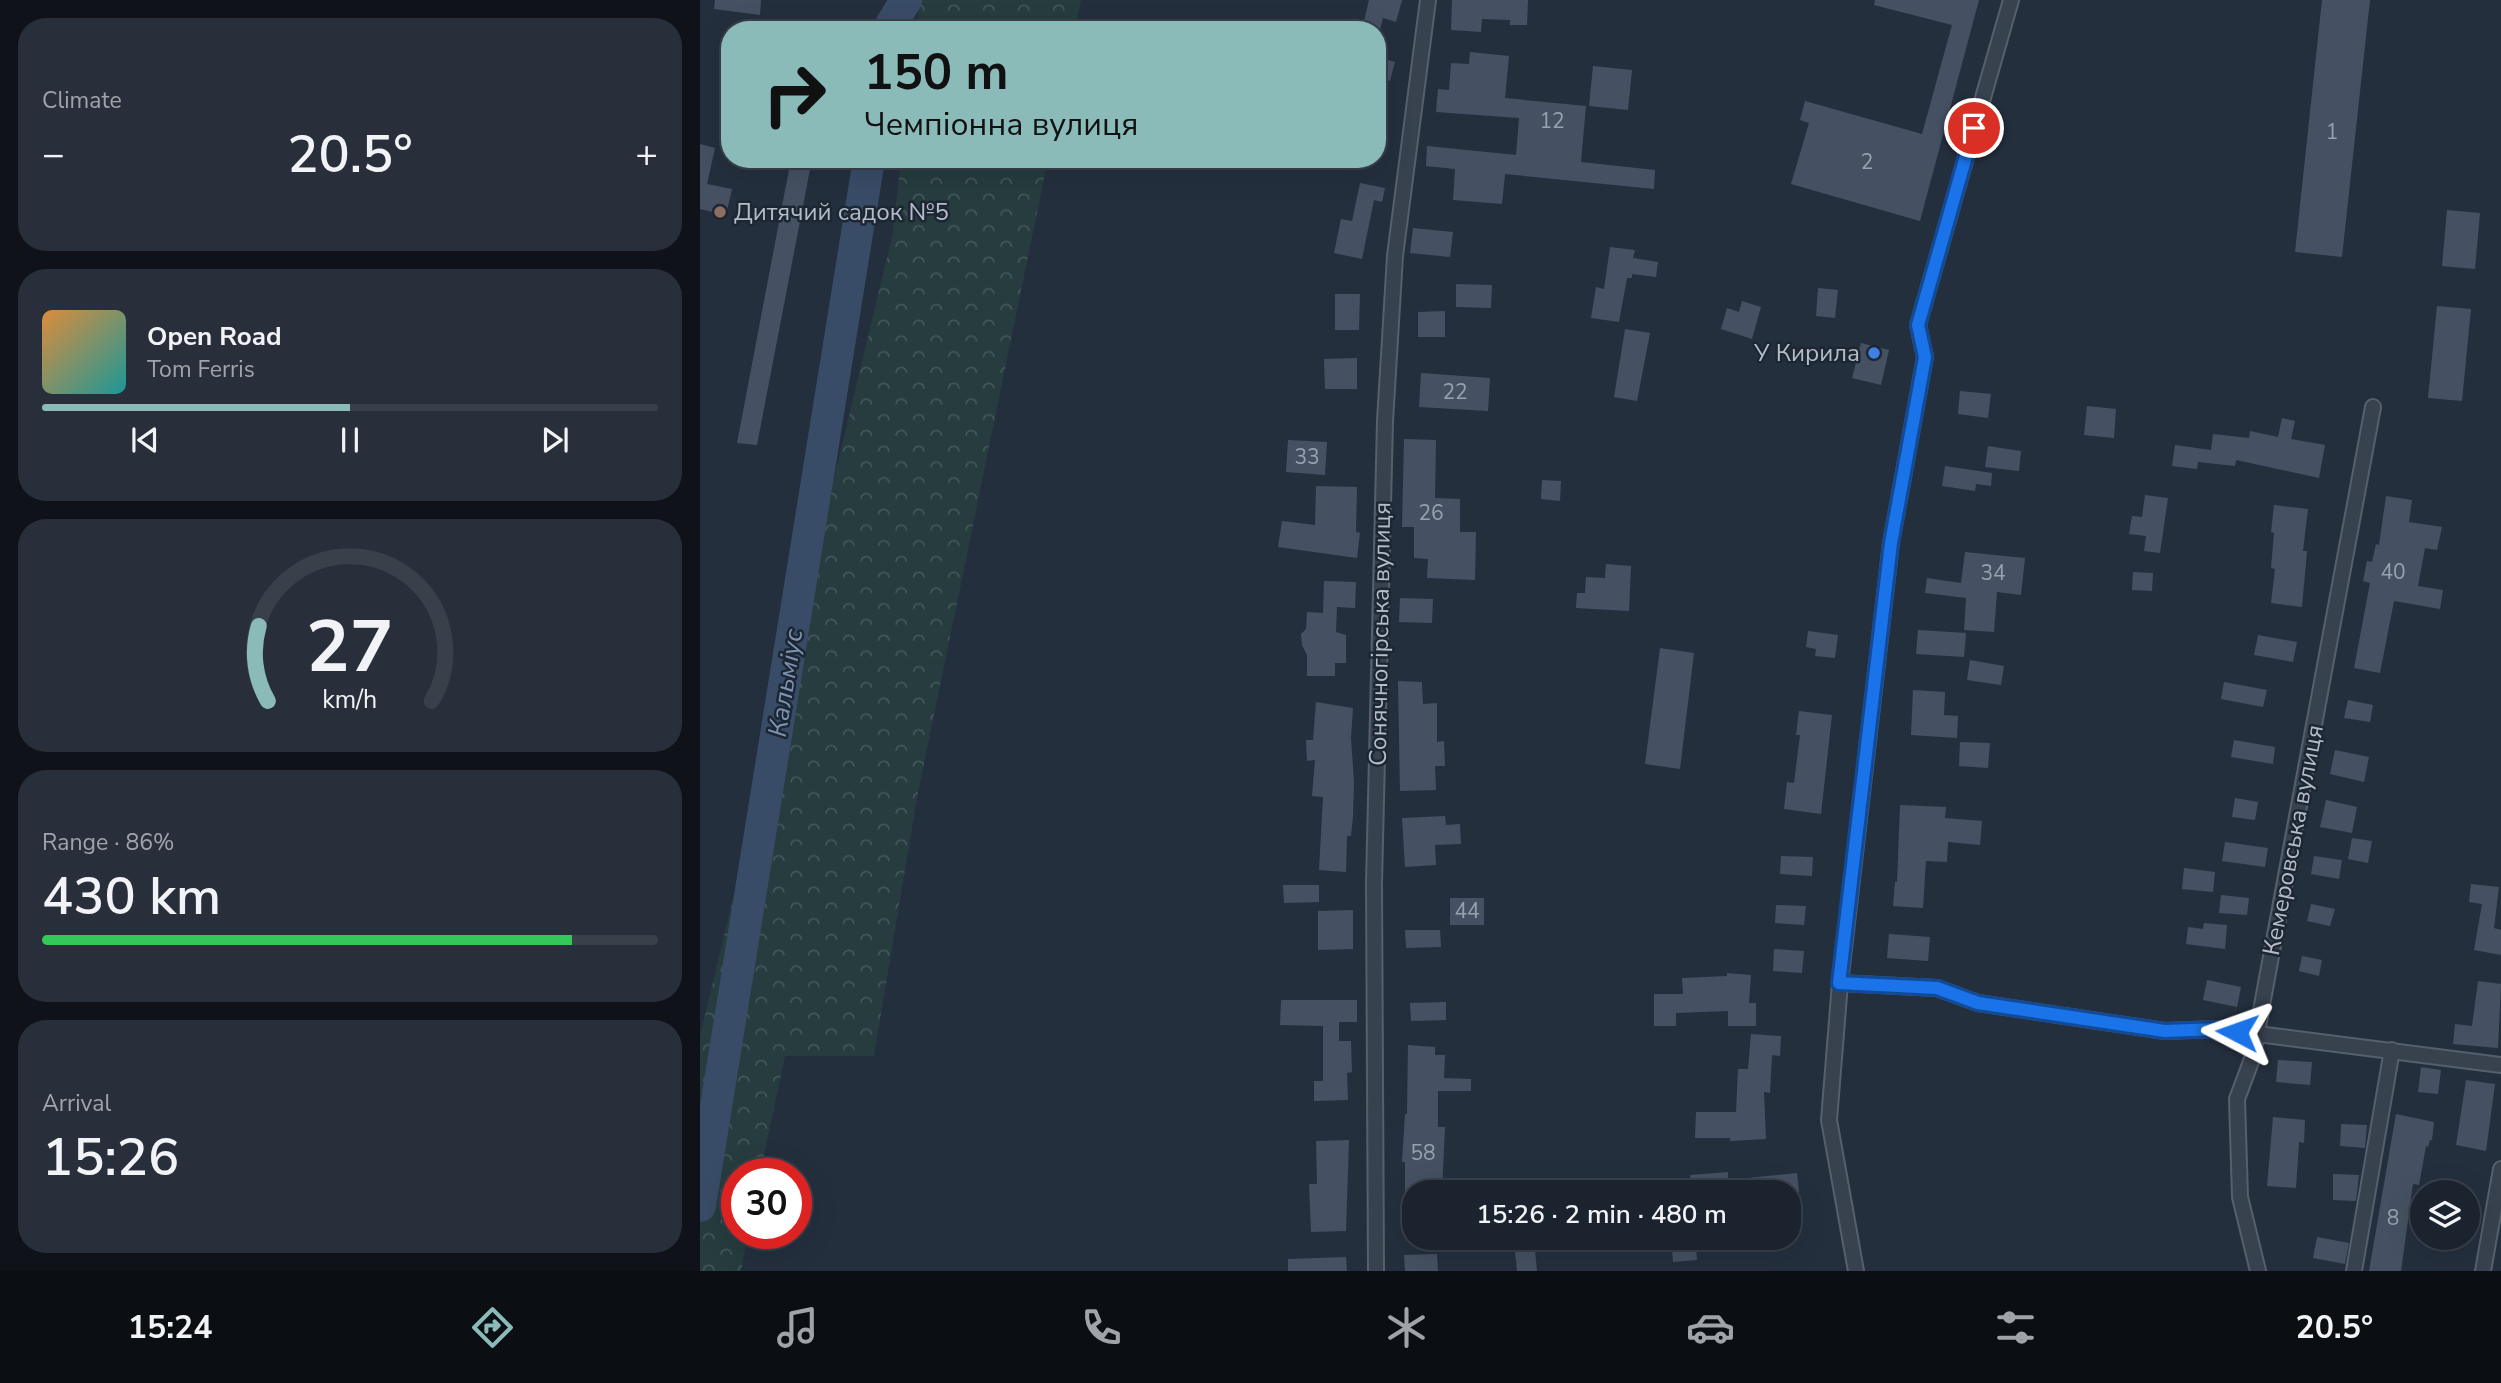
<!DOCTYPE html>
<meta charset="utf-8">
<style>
body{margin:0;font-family:"Nunito Sans",sans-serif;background:#282f3a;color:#f1f3f6;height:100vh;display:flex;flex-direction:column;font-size:26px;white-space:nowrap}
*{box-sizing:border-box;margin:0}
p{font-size:23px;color:#a0a4aa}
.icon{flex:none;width:38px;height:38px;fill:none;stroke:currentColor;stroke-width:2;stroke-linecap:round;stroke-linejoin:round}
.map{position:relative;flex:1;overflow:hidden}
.drawer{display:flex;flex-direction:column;gap:18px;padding:18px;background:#0f1319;width:700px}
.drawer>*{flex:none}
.top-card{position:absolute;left:21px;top:21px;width:665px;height:147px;border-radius:28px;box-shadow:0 7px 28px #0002,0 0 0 2px #39404a;background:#8bbbb9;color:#111;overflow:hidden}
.tools{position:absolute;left:1710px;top:1180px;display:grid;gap:14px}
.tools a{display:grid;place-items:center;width:70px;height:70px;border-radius:50%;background:#1b232e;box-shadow:0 7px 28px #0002,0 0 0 2px #39404a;font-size:35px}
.speed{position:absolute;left:21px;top:1158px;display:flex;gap:14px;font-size:35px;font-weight:700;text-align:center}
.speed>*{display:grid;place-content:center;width:91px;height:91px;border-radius:50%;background:#1b232e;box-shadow:0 7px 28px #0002,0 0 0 2px #39404a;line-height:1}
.speed .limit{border:10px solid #d22;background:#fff;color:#111}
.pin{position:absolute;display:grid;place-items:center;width:60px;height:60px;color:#fff;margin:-30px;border:4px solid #fff;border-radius:50%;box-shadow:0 2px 7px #0007}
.me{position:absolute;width:77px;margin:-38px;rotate:274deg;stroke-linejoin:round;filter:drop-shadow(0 0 5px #0008)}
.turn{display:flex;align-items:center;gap:24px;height:147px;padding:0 28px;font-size:32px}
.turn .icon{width:91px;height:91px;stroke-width:2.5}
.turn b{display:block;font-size:49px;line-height:60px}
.big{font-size:52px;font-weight:600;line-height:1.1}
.drawer .card{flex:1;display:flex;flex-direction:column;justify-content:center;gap:10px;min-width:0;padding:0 24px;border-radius:28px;background:#282f3a}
.drawer .dial{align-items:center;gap:0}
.dial svg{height:182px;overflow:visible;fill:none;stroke:#39404a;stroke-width:7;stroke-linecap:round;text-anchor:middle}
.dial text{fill:#f1f3f6;stroke:none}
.song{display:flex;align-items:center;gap:21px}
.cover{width:84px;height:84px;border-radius:10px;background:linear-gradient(135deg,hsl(30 70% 55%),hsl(180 70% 35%))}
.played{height:7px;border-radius:4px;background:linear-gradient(90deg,#8bbbb9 50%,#39404a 50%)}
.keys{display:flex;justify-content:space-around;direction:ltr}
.heat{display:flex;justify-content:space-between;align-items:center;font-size:38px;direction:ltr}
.charge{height:10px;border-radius:5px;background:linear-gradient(90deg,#34c759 86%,#39404a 0)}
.trip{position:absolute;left:702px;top:1180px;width:399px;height:70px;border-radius:28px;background:#1b232e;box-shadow:0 7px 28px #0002,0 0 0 2px #39404a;font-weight:600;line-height:70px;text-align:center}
.tabs{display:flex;height:112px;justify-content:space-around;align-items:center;background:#0b0e12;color:#a0a4aa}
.tabs .icon{width:49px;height:49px}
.tabs .current{color:#8bbbb9}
.tabs b{font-size:32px;color:#f1f3f6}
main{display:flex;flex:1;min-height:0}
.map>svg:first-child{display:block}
.forest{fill:url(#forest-crowns)}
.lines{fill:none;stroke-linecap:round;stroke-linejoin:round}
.river{stroke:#394c67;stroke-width:32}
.building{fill:#455162}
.street-casing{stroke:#565f6c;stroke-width:18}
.street{stroke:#38414e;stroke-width:14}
.route-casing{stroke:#114b97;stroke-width:18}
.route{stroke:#1a73e8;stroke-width:12}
.education-dot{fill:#8d6e63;stroke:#1d2633;stroke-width:2.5}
.shop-dot{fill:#3f7fe0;stroke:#1d2633;stroke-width:2.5}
.labels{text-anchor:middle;stroke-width:5;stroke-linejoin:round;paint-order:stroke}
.number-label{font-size:21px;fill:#98a1af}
.poi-label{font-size:24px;fill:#b4bcc9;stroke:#1d2633;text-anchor:start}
.street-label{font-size:24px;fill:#b4bcc9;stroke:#1d2633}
.water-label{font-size:26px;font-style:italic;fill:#7c92b1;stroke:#1d2633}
</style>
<main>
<section class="drawer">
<div class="card"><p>Climate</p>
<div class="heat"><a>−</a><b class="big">20.5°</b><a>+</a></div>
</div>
<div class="card">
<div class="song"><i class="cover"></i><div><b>Open Road</b><p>Tom Ferris</p></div></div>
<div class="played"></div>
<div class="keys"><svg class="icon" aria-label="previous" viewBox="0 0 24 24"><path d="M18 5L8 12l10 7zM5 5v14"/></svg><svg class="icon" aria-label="pause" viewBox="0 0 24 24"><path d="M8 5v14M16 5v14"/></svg><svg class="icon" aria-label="next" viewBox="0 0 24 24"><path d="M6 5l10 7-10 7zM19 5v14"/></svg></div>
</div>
<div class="card dial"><svg viewBox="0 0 100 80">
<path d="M14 69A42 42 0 1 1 86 69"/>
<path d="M14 69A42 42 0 0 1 10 36" stroke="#8bbbb9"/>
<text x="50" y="56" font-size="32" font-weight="700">27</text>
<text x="50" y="72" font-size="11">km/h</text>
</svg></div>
<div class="card"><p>Range · 86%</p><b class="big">430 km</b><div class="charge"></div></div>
<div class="card"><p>Arrival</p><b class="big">15:26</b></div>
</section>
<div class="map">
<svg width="1801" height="1271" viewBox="0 0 1801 1271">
<defs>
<pattern id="forest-crowns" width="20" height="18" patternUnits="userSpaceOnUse" patternTransform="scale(1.75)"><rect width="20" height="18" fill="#263c3f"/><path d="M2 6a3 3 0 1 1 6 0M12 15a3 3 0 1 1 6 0" fill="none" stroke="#435659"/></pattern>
</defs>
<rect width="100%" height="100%" fill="#242f3e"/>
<path class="forest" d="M 220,0 L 381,0 L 375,30 L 216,30 Z
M 201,159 L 348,159 L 217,798 L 174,1056 L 85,1056 L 60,1174 L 37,1174 L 37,1234 L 48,1234 L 41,1271 L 0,1271 L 0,1036 L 192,237 Z"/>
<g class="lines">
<path class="river" d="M 188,30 L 206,0
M 0,1206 L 169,159"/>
</g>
<path class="building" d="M 15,0 L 61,0 L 60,15 L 14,9 Z
M 669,0 L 702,0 L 696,22 L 683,18 L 680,30 L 662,30 Z
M 752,0 L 828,0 L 827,25 L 810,25 L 810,20 L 782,19 L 781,32 L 751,30 Z
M 1175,0 L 1279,0 L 1220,221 L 1091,184 L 1109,123 L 1100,120 L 1105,101 L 1222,134 L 1252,25 L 1174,5 Z
M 1622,0 L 1670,0 L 1642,257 L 1595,252 Z
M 770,52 L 809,56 L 805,98 L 886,106 L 881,162 L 955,170 L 954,189 L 805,174 L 802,204 L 753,200 L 755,169 L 726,166 L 727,146 L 816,155 L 819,118 L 736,112 L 738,89 L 749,90 L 751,63 L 769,64 Z
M 677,57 L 695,62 L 690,81 L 677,77 Z
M 893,66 L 932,70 L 928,110 L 889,106 Z
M 0,144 L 15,148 L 7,184 L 32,189 L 26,215 L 0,209 Z
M 91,159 L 112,159 L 57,445 L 37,443 Z
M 660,183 L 685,188 L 682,202 L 674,200 L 662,259 L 634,253 L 641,219 L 652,221 Z
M 1747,210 L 1780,213 L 1775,269 L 1742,266 Z
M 713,228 L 753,232 L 750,257 L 710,253 Z
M 910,247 L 935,250 L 933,258 L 958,262 L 956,277 L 932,274 L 932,278 L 927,278 L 919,322 L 891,318 L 896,287 L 904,289 Z
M 756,284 L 792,285 L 791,308 L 756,307 Z
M 1118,288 L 1138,290 L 1135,318 L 1116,316 Z
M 635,294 L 660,294 L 659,330 L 635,330 Z
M 1042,301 L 1061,307 L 1052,339 L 1021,329 L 1027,308 L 1039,312 Z
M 1737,306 L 1771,309 L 1762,401 L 1728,398 Z
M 745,311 L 745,337 L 718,337 L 718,312 Z
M 925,329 L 950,333 L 937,401 L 914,397 Z
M 1161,343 L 1189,350 L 1181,385 L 1152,378 Z
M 657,358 L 657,389 L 625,389 L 624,359 Z
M 721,373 L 790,378 L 788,411 L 719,407 Z
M 1260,391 L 1291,394 L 1288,418 L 1258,414 Z
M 1387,406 L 1416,409 L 1414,438 L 1384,435 Z
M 1582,418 L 1595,421 L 1591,439 L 1625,445 L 1619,478 L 1536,460 L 1535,466 L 1498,462 L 1497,469 L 1472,466 L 1475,445 L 1511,450 L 1513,434 L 1549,438 L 1550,431 L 1578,437 Z
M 704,439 L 736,440 L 735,498 L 760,499 L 760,532 L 776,532 L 775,580 L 727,578 L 728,559 L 714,558 L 714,527 L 702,527 Z
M 588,440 L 627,442 L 625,475 L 586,472 Z
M 1288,446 L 1321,451 L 1319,471 L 1285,467 Z
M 1245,466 L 1292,473 L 1291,486 L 1276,484 L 1275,491 L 1242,486 Z
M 842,480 L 861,481 L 860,501 L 841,499 Z
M 616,486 L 657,487 L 656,532 L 660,533 L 657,558 L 578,547 L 582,521 L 615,525 Z
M 1445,495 L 1468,498 L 1460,553 L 1444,551 L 1446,536 L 1429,534 L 1432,516 L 1442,517 Z
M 1686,496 L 1712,500 L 1709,522 L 1742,527 L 1737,550 L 1725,548 L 1718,586 L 1743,590 L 1740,609 L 1694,601 L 1680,673 L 1654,668 L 1670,583 L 1663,581 L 1667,561 L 1672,562 L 1676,544 L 1679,545 Z
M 1574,505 L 1608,509 L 1603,551 L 1607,551 L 1602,607 L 1571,603 L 1575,569 L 1571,568 L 1574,533 L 1571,532 Z
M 1265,552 L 1325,558 L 1321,595 L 1297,592 L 1294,632 L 1264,630 L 1266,598 L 1225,593 L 1227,578 L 1261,583 Z
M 906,564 L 931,566 L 929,611 L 876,608 L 877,593 L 885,593 L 886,577 L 905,578 Z
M 1433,572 L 1453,573 L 1452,591 L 1432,590 Z
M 624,581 L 656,582 L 655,608 L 637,607 L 636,632 L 646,635 L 646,663 L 635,663 L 635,676 L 607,676 L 607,655 L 602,645 L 601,634 L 606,629 L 607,612 L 623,613 Z
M 700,598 L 733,599 L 732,623 L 699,622 Z
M 1218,630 L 1266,633 L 1264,657 L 1216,654 Z
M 1108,631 L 1138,635 L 1135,658 L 1115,656 L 1116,649 L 1106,647 Z
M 1558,635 L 1597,642 L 1593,662 L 1554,655 Z
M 960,648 L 994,653 L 980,769 L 945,764 Z
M 1270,660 L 1304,666 L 1301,685 L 1267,680 Z
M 698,681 L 722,682 L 723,704 L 737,703 L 737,742 L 744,741 L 745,766 L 735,766 L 736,790 L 700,791 Z
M 1524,682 L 1567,690 L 1563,707 L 1521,699 Z
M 1213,690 L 1245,692 L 1244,715 L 1258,716 L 1257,738 L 1211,735 Z
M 1648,700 L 1673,705 L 1670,722 L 1644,718 Z
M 616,702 L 653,708 L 651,738 L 654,782 L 653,816 L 651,836 L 647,836 L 646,872 L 619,870 L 623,797 L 612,796 L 615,760 L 607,761 L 606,740 L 613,740 Z
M 1099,711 L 1132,715 L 1121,814 L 1084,809 L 1087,782 L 1094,783 L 1100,735 L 1096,735 Z
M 1534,740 L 1575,747 L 1573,764 L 1531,757 Z
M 1260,742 L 1290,743 L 1288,768 L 1259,766 Z
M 1635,750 L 1669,757 L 1664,782 L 1630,774 Z
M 1535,798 L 1558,802 L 1555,820 L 1532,817 Z
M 1626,800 L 1657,807 L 1652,833 L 1620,827 Z
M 1200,805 L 1246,807 L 1245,818 L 1282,821 L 1280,845 L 1248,842 L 1247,862 L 1226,861 L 1223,908 L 1193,906 L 1195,882 L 1197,882 Z
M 745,816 L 746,825 L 760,824 L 761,844 L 735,845 L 736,865 L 705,867 L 702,818 Z
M 1652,838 L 1672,841 L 1668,863 L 1648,859 Z
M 1525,842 L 1568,848 L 1565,867 L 1522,861 Z
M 1081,856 L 1113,857 L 1112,876 L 1080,874 Z
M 1614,856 L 1642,860 L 1639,879 L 1611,874 Z
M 1484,868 L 1515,872 L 1513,892 L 1482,889 Z
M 1771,884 L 1799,887 L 1794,928 L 1801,930 L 1801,955 L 1774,950 L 1782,904 L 1769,902 Z
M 583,885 L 619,885 L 619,902 L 584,903 Z
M 1521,895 L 1549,898 L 1547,915 L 1519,913 Z
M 750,898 L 784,898 L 784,925 L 750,925 Z
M 1611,904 L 1635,909 L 1630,926 L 1607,921 Z
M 1076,905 L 1106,906 L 1104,925 L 1075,923 Z
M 653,910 L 653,949 L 618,950 L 618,911 Z
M 1504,923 L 1527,925 L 1525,949 L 1486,944 L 1488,927 L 1503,929 Z
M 705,930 L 740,930 L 741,947 L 706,948 Z
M 1189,934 L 1230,937 L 1228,961 L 1187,958 Z
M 1074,949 L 1104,951 L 1102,973 L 1073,971 Z
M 1602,956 L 1622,960 L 1619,976 L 1599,971 Z
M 1027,973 L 1051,975 L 1049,1003 L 1056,1003 L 1056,1026 L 1028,1026 L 1028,1011 L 976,1013 L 976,1026 L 954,1026 L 954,994 L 983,994 L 982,978 L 1027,976 Z
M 1507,980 L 1541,987 L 1537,1007 L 1503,1000 Z
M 1778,981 L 1801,984 L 1798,1048 L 1753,1044 L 1755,1024 L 1772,1026 Z
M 581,1000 L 657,1000 L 657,1022 L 639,1022 L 639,1041 L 651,1041 L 652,1072 L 647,1073 L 648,1100 L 614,1101 L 614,1081 L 623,1081 L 623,1026 L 580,1025 Z
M 746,1002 L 746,1020 L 711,1021 L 710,1003 Z
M 1051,1034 L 1081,1036 L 1080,1056 L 1072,1055 L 1070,1093 L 1064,1092 L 1066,1139 L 1030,1141 L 1030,1138 L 995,1138 L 996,1112 L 1036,1112 L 1038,1069 L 1048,1069 Z
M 708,1045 L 735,1047 L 735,1055 L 745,1055 L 744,1078 L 771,1079 L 771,1091 L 738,1091 L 738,1127 L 745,1127 L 742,1192 L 705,1192 L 705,1162 L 702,1162 L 705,1114 L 707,1114 Z
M 1578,1060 L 1612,1062 L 1610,1085 L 1576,1082 Z
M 1721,1067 L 1741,1070 L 1738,1094 L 1718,1092 Z
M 1766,1080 L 1795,1084 L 1786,1151 L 1756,1145 Z
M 1696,1114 L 1734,1122 L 1732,1140 L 1730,1140 L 1728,1147 L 1726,1146 L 1719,1185 L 1713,1184 L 1701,1271 L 1669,1271 Z
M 1573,1117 L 1605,1120 L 1604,1143 L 1599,1142 L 1596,1188 L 1567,1186 Z
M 1641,1124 L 1667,1125 L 1665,1148 L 1640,1146 Z
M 649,1140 L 646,1231 L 611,1232 L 609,1184 L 617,1184 L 616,1141 Z
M 1028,1172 L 1028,1180 L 1097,1173 L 1099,1192 L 991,1192 L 990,1175 Z
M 1633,1174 L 1659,1175 L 1656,1201 L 1633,1200 Z
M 971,1237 L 995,1237 L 997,1260 L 973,1262 Z
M 1617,1237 L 1649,1243 L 1645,1264 L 1613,1258 Z
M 835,1250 L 837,1271 L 817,1271 L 815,1252 Z
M 737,1254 L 738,1271 L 705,1271 L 704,1255 Z
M 646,1257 L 647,1271 L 588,1271 L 588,1259 Z"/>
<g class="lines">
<defs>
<path id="street" d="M 1140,983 L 1237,988 L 1278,1003 L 1465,1031 L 1518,1029 L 1801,1065
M 676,1271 L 674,883 L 685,421 L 695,256 L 728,0
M 1156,1271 L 1129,1120 L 1140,983 L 1191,543 L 1225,357 L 1218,325 L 1311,0
M 1558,1271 L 1540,1197 L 1537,1099 L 1552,1059 L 1673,407
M 1654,1271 L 1692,1050
M 1783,1271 L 1801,1169"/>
</defs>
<use href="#street" class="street-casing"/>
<use href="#street" class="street"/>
</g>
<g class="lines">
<defs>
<path id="route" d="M 1274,128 L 1218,325 L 1225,357 L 1191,543 L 1139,983 L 1237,988 L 1278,1003 L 1465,1031 L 1518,1029 L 1537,1032"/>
</defs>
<use href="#route" class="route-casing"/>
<use href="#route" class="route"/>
</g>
<circle class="education-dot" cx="20" cy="212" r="7"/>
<circle class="shop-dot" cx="1174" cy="353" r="7"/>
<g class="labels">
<g class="number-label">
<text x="852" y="128">12</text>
<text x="1632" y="139">1</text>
<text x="1167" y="169">2</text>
<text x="755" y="399">22</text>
<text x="607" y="464">33</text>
<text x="731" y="520">26</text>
<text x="1693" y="579">40</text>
<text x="1293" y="580">34</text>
<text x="767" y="918">44</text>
<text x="723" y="1160">58</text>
<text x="1693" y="1225">8</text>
</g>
<g class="poi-label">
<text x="34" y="220">Дитячий садок №5</text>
<text x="1160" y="361" text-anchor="end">У Кирила</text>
</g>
<g class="street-label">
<text transform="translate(680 634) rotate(-89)" y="8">Сонячногірська вулиця</text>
<text transform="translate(1593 840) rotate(-79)" y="8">Кемеровська вулиця</text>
</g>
<g class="water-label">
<text transform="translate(85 683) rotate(-81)" y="9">Кальміус</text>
</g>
</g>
</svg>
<div class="tools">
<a><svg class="icon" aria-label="layers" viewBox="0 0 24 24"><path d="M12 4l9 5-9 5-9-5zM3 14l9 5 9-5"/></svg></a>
</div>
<div class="speed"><div class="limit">30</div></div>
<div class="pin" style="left:1274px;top:128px;background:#d93025"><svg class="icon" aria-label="arrive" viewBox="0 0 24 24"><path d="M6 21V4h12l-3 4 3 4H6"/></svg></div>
<svg class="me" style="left:1537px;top:1032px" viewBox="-20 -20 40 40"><path d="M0-17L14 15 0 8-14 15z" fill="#1a73e8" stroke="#fff" stroke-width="4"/></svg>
<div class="trip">15:26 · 2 min · 480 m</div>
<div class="top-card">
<div class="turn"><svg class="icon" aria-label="right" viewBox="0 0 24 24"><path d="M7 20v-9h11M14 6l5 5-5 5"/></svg><div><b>150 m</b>Чемпіонна вулиця</div></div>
</div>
</div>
</main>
<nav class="tabs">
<b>15:24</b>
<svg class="icon current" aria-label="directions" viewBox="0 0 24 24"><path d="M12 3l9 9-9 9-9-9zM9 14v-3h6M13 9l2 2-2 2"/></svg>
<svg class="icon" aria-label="music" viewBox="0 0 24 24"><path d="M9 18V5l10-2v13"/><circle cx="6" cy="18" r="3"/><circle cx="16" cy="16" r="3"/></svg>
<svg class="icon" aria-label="phone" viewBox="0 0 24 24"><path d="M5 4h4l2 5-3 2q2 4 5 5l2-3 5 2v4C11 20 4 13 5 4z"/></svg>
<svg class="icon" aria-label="climate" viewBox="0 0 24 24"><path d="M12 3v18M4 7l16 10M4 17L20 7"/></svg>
<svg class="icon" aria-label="car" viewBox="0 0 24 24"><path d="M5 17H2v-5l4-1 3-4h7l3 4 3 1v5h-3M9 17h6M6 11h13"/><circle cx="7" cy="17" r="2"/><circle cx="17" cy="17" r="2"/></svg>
<svg class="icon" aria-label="filters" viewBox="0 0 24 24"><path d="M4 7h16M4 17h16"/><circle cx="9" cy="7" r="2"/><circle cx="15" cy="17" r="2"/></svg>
<b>20.5°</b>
</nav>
